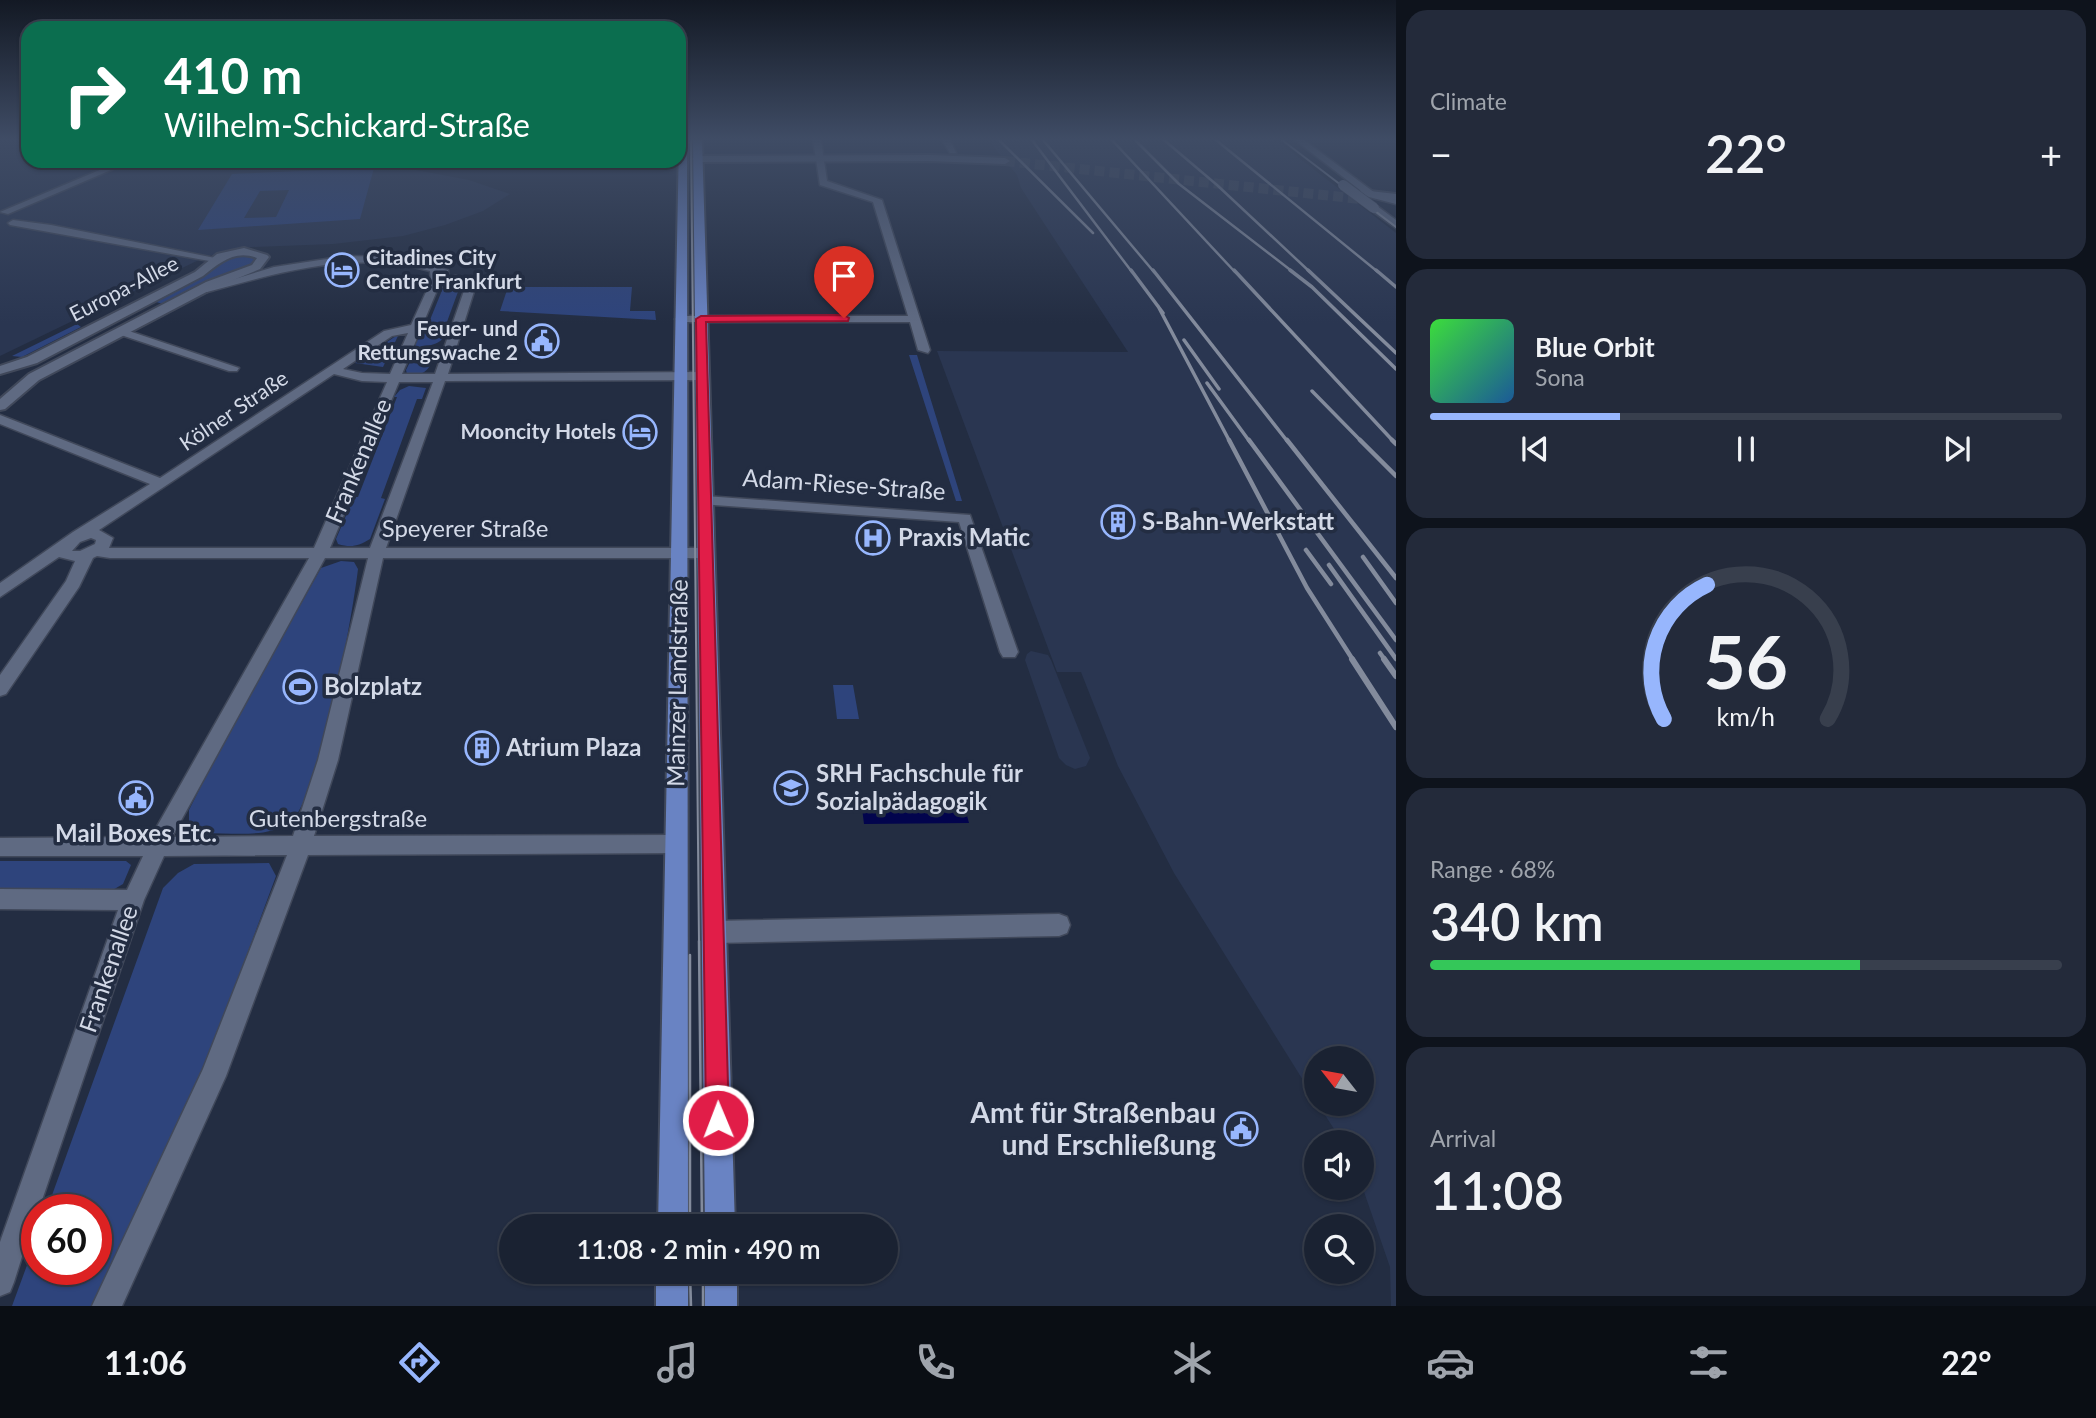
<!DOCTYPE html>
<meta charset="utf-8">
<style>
body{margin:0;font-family:Lato,sans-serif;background:#232a3a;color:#f1f3f6;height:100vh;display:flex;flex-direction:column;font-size:26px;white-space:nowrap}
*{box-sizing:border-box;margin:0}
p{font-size:23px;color:#9fa4ac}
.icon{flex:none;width:38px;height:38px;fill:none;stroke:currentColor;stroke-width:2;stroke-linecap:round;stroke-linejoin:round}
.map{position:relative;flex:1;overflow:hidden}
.details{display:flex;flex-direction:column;gap:10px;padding:10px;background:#0e131c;width:700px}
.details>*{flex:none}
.banner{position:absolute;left:21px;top:21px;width:665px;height:147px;border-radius:21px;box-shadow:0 2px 5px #0004,0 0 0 2px #383f4d;background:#0b6e4f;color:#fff;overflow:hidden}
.needle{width:46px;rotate:301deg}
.fabs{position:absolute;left:1304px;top:1046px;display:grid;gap:14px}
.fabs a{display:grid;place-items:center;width:70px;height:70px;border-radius:50%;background:#1a2232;box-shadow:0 2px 5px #0004,0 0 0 2px #383f4d;font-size:35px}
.speed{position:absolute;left:21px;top:1194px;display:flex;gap:14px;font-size:35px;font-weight:700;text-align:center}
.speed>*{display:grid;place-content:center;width:91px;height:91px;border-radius:50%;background:#1a2232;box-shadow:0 2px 5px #0004,0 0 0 2px #383f4d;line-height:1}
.speed .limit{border:10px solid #d22;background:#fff;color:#111}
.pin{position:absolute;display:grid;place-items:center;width:60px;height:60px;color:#fff;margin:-72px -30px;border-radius:50% 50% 50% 0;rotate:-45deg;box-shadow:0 0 7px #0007}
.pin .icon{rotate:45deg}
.me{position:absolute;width:77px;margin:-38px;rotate:359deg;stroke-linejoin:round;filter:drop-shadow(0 0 5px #0008)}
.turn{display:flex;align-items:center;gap:24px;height:147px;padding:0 28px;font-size:32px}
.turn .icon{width:91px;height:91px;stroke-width:2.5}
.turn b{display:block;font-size:49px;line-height:60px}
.big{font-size:52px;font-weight:600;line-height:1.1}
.details .tile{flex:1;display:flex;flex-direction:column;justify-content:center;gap:10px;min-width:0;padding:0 24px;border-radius:21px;background:#232a3a}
.details .dial{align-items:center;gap:0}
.dial svg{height:182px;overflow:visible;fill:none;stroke:#383f4d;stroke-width:7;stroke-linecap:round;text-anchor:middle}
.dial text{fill:#f1f3f6;stroke:none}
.song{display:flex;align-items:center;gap:21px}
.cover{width:84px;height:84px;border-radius:10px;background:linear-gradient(135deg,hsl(120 70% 55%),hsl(210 70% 35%))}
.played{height:7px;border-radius:4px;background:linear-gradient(90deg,#97b6fd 30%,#383f4d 30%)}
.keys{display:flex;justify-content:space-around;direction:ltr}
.heat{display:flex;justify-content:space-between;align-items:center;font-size:38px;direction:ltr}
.charge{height:10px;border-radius:5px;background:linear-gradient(90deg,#34c759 68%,#383f4d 0)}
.trip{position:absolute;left:499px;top:1214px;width:399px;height:70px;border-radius:35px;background:#1a2232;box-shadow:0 2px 5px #0004,0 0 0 2px #383f4d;font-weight:600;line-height:70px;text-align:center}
.menu{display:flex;height:112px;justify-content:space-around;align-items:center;background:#0a0e14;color:#9fa4ac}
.menu .icon{width:49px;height:49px}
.menu .selected{color:#97b6fd}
.menu b{font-size:32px;color:#f1f3f6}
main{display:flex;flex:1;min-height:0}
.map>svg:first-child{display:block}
.built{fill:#2a3651}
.green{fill:#2e447c;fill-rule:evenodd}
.water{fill:#02044d}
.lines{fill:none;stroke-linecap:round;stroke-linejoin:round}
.tertiary-tunnel{stroke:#3d475b;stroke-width:10;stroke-dasharray:10 5;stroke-linecap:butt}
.minor-casing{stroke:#40485a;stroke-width:3}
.tertiary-casing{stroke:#40485a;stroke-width:4}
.primary-casing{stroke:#40485a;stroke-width:4}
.minor{fill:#5f6a82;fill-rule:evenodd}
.tertiary{fill:#5f6a82;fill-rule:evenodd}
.primary{fill:#6983c3;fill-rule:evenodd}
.tram-far1{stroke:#838b9c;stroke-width:2}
.tram{stroke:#838b9c;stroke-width:2.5}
.rail-far3{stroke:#838b9c;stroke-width:2.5}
.rail-far2{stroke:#838b9c;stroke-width:3.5}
.rail-far1{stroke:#838b9c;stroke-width:4.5}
.rail{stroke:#838b9c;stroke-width:6}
.minor-bridge-casing{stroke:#40485a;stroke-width:11;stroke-linecap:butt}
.minor-bridge{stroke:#5f6a82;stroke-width:10}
.route{fill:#e11d48;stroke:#92132f;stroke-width:2}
.labels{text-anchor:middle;stroke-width:7;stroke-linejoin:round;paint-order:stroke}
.far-poi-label{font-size:21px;font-weight:bold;fill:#d3d9e7;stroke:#232d42;text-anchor:end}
.far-street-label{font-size:21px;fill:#d3d9e7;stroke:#232d42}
.street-label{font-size:24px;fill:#d3d9e7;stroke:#232d42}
.poi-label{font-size:24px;font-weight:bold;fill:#d3d9e7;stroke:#232d42;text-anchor:start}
.near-poi-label{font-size:28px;font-weight:bold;fill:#d3d9e7;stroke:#232d42;text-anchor:end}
</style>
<main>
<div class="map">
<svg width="1396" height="1306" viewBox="0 0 1396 1306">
<rect width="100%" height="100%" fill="#232d42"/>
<path class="built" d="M 0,140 L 28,140 L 28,161 L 388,161 L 384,164 L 469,180 L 510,194 L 483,211 L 445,225 L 403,236 L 333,244 L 251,247 L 207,256 L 0,356 Z
M 988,140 L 1276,140 L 1396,233 L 1396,1306 L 1391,1306 L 1390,1267 L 1362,1186 L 1362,1143 L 1343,1143 L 1318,1104 L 1362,1104 L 1362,1059 L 1316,1059 L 1316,1101 L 1174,873 L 1118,766 L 1081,672 L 1057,672 L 937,351 L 1128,352 L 1021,188 L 1017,175 Z
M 1031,651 L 1048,655 L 1051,660 L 1090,758 L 1086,766 L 1075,769 L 1066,765 L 1059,758 L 1025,660 L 1027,654 Z"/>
<path class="green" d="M 374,168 L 360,219 L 198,230 L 232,174 ZM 289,190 L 276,217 L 244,218 L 260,191 Z
M 244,255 L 258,260 L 257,263 L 190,290 L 166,305 L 153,301 L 210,272 L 224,261 Z
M 456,283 L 463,285 L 464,288 L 459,289 L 444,330 L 448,331 C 441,346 428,346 414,347 L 418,339 L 423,337 L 443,288 Z
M 508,287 L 632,287 L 630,311 L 655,311 L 656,320 L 500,311 Z
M 77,324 L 81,327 L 22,357 L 12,356 Z
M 396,336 L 398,336 L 383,367 L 355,363 Z
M 428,352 L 435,355 C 430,369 423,378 407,374 L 406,370 L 413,356 Z
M 909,355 L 917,355 L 962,501 L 956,501 Z
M 409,386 L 426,388 L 422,399 L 417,399 L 381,498 L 385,499 L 370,539 C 359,546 351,548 338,544 L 336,539 L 354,497 L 358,497 L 397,397 L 394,397 L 400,390 Z
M 341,561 L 354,562 L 358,569 C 353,613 320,803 288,824 C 264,839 226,832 199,833 L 189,826 L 189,810 L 223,742 L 321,568 Z
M 833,685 L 853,685 L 859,719 L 837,719 Z
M 0,861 L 126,861 L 131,865 L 123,884 L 111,891 L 0,889 Z
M 269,863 L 276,876 L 204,1071 L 94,1306 L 12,1306 L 37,1238 L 37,1269 L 96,1269 L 96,1209 L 47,1209 L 163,888 L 178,873 L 194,864 Z"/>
<path class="water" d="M 862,808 L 965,808 L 969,823 L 864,824 Z"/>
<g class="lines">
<path class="tertiary-tunnel" d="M 1005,161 L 1370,200"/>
<defs>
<path id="minor" d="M 813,140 L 821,140 L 827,181 L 882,200 L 930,350 L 928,353 L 918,350 L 910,322 L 681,322 L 675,319 L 681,316 L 908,316 L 873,202 L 820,185 Z
M 942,140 L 950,140 L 956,153 L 950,153 Z
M 1295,140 L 1304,140 L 1375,193 L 1396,200 L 1396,204 L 1369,197 Z
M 121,161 L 132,161 L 8,214 L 0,212 Z
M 1371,206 L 1377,206 L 1396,220 L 1396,228 L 1371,210 Z
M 13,220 L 51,225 L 220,259 L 215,262 L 10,225 L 8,223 Z
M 346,256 L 392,257 L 448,270 L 448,274 L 441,274 L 441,278 L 456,276 L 473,280 L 476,285 L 448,374 L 702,372 L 708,376 L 702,380 L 445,381 L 386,548 L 706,548 L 714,553 L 706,558 L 383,558 L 338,760 L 314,836 L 676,835 L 683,837 L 686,844 L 683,851 L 676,853 L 308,855 L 226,1076 L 122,1306 L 92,1306 L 203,1069 L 287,855 L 164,856 L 144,900 L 39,1209 L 37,1209 L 14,1282 L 10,1292 L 0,1296 L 0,1242 L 118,910 L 0,909 L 0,889 L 127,890 L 143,856 L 0,856 L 0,838 L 151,837 L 309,558 L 110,558 L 97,556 L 93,558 L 79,587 L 6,694 L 0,696 L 0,675 L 66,581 L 75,561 L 59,557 L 0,597 L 0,583 L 73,532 L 150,484 L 0,424 L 0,415 L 160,478 L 384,331 L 411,325 L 431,281 L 430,271 C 353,250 281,272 207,292 L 202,289 L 274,267 ZM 456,282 L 466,285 L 435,374 L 402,374 L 438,288 ZM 408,333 L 390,374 L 362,373 L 343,369 L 392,336 ZM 334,374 L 362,381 L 387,382 L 314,548 L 109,548 L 113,538 L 99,530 ZM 399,382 L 433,382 L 370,548 L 330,548 ZM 91,538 L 96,540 L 95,544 L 80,551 L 72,551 L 80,542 ZM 325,558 L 368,558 L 318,760 L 293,836 L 172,837 Z
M 118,330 L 126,330 L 239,368 L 237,371 L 229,371 L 118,334 Z
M 705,496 L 970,515 L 1018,652 L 1015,657 L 1003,657 L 1000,652 L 959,522 L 700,504 L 698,501 Z
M 1059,914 L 1067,917 L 1070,925 L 1067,933 L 1059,936 L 714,943 L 706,940 L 703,932 L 706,924 L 714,921 Z"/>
<path id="tertiary" d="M 930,155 L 1005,158 L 1010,161 L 1005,164 L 930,161 L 697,162 L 692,159 L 697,156 Z
M 1361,190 L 1396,194 L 1396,200 L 1357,195 L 1356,193 Z
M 244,248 L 267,255 L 269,257 L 260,269 L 214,288 L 39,380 L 5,409 L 0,410 L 0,399 L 29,374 L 206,282 L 252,265 L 257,258 C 235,249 219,263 203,276 L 37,363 L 0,374 L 0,366 L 27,357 L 195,272 L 217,254 Z"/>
<path id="primary" d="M 679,140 L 687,140 L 688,1227 L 658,1227 Z
M 693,140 L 702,140 L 735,1227 L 705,1227 Z
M 656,1272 L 688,1272 L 688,1306 L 656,1306 Z
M 705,1272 L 737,1272 L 737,1306 L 705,1306 Z"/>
</defs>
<use href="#minor" class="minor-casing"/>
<use href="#tertiary" class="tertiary-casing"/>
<use href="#primary" class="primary-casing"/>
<use href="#minor" class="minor"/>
<use href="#tertiary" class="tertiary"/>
<use href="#primary" class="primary"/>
<path class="tram-far1" d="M 691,140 L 699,943
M 1282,140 L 1396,227"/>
<path class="tram" d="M 699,941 L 702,1227
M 690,955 L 690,1227
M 690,1272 L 691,1306
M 703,1272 L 703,1306"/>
<path class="rail-far3" d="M 999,140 L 1093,233
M 1032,140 L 1132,272
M 1043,140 L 1154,272
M 1112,140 L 1235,272
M 1135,140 L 1179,184 L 1293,272
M 1164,140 L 1217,185 L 1310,272
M 1216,140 L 1378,272"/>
<path class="rail-far2" d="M 1131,270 L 1163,313
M 1153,270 L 1288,442
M 1234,270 L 1394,442
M 1290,270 L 1312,287 L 1396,369
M 1308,270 L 1396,353
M 1376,270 L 1396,287
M 1158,306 L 1230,442
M 1184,340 L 1219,389
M 1207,383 L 1250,442
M 1312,391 L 1362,442"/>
<path class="rail-far1" d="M 1229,440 L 1307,588 L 1353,660
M 1249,440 L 1396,640
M 1287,440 L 1396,578
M 1360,440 L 1396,476
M 1392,440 L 1396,444
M 1306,550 L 1331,584
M 1363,557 L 1396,603
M 1329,565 L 1396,659
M 1380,653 L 1385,660"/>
<path class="rail" d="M 1352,659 L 1396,727
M 1384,659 L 1396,676"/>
<defs>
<path id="minor-bridge" d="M 1343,185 L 1374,208"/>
</defs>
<use href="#minor-bridge" class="minor-bridge-casing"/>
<use href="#minor-bridge" class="minor-bridge"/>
</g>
<linearGradient id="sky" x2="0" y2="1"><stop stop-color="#131924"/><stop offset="0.43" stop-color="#3f4c65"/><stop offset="1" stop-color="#3f4c65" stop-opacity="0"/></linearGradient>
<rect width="1396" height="323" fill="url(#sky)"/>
<path class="route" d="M 844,315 L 849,318 L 848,321 L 706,322 L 729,1120 L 726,1128 L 718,1131 L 709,1128 L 706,1120 L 696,319 L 701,316 Z"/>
<defs>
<symbol id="hotel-ring" viewBox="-11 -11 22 22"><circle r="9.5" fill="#232d42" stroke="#97b6fd" stroke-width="1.5"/><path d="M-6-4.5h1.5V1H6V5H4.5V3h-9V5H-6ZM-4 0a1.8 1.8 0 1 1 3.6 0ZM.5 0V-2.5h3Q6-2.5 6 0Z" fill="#97b6fd"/></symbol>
<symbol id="civic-ring" viewBox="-11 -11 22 22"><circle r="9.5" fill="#232d42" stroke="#97b6fd" stroke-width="1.5"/><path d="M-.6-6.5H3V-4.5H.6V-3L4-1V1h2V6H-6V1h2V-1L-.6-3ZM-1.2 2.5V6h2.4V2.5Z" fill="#97b6fd"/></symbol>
<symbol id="building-ring" viewBox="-11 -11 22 22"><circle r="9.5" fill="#232d42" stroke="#97b6fd" stroke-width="1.5"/><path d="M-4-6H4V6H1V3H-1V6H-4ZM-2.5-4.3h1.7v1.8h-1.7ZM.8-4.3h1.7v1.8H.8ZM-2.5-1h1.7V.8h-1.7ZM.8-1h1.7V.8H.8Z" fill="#97b6fd"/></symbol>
<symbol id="hospital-ring" viewBox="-11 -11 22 22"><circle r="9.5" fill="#232d42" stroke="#97b6fd" stroke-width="1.5"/><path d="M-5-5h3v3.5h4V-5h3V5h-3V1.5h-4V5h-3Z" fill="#97b6fd"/></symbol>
<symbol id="stadium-ring" viewBox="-11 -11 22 22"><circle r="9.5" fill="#232d42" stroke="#97b6fd" stroke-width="1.5"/><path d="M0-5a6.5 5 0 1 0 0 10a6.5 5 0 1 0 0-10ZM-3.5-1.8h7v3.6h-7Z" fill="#97b6fd"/></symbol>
<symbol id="school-ring" viewBox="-11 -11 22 22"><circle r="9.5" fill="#232d42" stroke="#97b6fd" stroke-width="1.5"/><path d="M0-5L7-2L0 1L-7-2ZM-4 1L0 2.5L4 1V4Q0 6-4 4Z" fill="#97b6fd"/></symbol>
</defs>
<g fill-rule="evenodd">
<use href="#hotel-ring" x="323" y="251" width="38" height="38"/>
<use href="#civic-ring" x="523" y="322" width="38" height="38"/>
<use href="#hotel-ring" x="621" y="413" width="38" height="38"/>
<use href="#building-ring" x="1099" y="503" width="38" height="38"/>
<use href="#hospital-ring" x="854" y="519" width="38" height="38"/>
<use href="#stadium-ring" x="281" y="668" width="38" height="38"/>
<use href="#building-ring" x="463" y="729" width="38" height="38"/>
<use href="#school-ring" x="772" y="769" width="38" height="38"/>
<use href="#civic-ring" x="117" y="779" width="38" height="38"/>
<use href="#civic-ring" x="1222" y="1110" width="38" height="38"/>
</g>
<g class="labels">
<g class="far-poi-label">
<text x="366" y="265" text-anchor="start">Citadines City<tspan x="366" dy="24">Centre Frankfurt</tspan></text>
<text x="518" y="336">Feuer- und<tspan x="518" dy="24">Rettungswache 2</tspan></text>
<text x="616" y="439">Mooncity Hotels</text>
</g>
<g class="far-street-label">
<text transform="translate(124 289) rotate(-27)" y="7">Europa-Allee</text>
<text transform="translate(234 411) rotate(-34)" y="7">Kölner Straße</text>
</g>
<g class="street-label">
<text transform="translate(359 461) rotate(-67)" y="8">Frankenallee</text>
<text transform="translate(844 485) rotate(4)" y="8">Adam-Riese-Straße</text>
<text x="465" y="537">Speyerer Straße</text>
<text transform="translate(678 683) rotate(-89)" y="8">Mainzer Landstraße</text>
<text x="338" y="827">Gutenbergstraße</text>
<text transform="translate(109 969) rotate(-71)" y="8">Frankenallee</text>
</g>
<g class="poi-label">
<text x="1142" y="530">S-Bahn-Werkstatt</text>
<text x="898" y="546">Praxis Matic</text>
<text x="324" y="695">Bolzplatz</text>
<text x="506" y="756">Atrium Plaza</text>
<text x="816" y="782">SRH Fachschule für<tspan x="816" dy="28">Sozialpädagogik</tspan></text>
<text x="136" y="842" text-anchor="middle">Mail Boxes Etc.</text>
</g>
<g class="near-poi-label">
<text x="1216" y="1123">Amt für Straßenbau<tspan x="1216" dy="32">und Erschließung</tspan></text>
</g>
</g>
</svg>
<div class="fabs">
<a><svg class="needle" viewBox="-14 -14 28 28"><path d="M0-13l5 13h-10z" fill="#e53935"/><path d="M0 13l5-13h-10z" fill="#9fa4ac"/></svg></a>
<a><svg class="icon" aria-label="sound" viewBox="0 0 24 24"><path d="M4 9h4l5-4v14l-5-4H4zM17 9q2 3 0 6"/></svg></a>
<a><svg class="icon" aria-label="search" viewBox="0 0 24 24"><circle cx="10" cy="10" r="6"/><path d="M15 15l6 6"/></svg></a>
</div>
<div class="speed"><div class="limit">60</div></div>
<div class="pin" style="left:844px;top:318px;background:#d93025"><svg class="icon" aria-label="arrive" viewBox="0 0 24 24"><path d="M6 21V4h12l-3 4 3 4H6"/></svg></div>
<svg class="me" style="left:718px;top:1120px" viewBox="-20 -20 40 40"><circle r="17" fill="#e11d48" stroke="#fff" stroke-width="3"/><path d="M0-11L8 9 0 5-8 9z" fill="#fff"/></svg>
<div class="trip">11:08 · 2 min · 490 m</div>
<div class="banner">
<div class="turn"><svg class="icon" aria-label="right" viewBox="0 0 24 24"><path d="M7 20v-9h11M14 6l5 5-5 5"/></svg><div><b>410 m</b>Wilhelm-Schickard-Straße</div></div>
</div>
</div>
<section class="details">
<div class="tile"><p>Climate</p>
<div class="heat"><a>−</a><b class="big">22°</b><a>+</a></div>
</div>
<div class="tile">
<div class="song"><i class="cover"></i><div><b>Blue Orbit</b><p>Sona</p></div></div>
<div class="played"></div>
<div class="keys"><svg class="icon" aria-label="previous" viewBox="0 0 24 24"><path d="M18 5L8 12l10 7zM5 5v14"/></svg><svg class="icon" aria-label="pause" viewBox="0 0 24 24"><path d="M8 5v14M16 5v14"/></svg><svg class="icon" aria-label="next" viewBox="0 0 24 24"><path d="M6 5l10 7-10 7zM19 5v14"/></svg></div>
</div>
<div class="tile dial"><svg viewBox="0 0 100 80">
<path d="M14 69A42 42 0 1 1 86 69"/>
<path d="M14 69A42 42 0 0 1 33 10" stroke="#97b6fd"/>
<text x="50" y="56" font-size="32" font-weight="700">56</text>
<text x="50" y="72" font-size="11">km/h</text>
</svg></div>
<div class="tile"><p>Range · 68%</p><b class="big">340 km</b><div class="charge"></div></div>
<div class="tile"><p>Arrival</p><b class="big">11:08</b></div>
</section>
</main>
<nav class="menu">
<b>11:06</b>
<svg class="icon selected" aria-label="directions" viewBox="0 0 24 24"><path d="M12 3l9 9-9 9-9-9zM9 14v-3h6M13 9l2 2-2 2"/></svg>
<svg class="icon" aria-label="music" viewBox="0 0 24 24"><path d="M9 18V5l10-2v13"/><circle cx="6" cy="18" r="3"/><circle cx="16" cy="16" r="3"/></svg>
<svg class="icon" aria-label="phone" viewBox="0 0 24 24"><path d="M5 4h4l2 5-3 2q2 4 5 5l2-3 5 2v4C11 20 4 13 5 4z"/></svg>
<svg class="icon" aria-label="climate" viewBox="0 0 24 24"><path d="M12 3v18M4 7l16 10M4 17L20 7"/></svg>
<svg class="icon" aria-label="car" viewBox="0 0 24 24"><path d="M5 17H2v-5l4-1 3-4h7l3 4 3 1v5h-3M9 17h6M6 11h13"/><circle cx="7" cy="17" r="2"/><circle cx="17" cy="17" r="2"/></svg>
<svg class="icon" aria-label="filters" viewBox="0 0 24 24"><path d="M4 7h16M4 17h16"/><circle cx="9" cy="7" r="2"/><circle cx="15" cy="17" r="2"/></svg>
<b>22°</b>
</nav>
